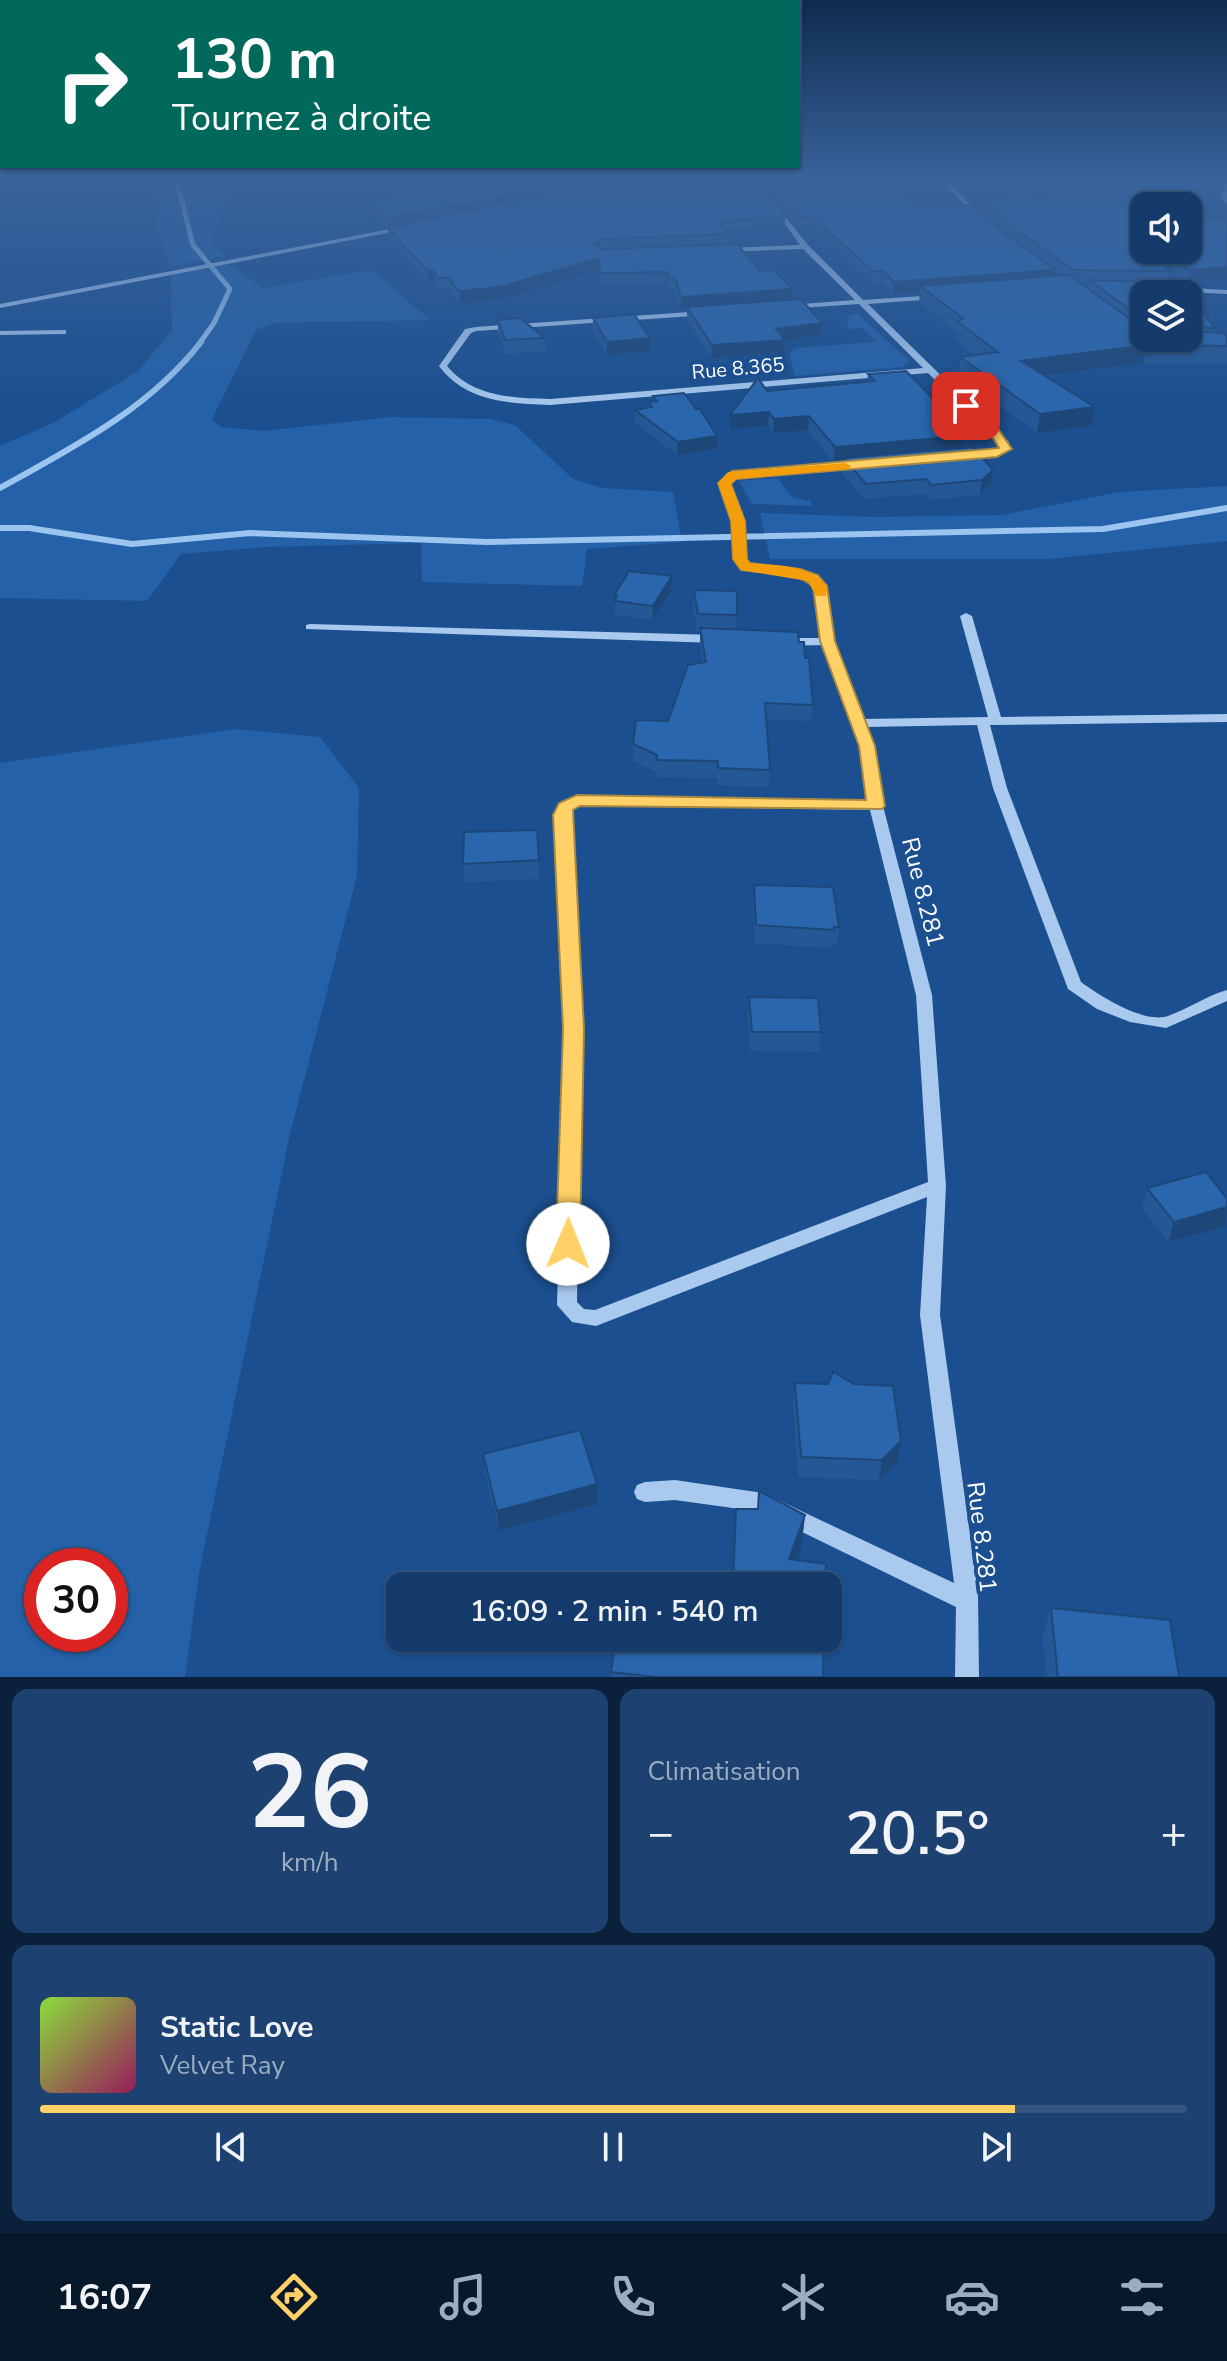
<!DOCTYPE html>
<html lang="fr">
<meta charset="utf-8">
<style>
body{margin:0;font-family:"Nunito Sans",sans-serif;background:#1d4271;color:#f1f3f6;height:100vh;display:flex;flex-direction:column;font-size:30px;white-space:nowrap}
*{box-sizing:border-box;margin:0}
p{font-size:26px;color:#9dadc1}
.icon{flex:none;width:44px;height:44px;fill:none;stroke:currentColor;stroke-width:2;stroke-linecap:round;stroke-linejoin:round}
.map{position:relative;height:1677px;overflow:hidden}
.drawer{display:flex;flex-direction:column;gap:12px;padding:12px;background:#0b203b;flex:1}
.drawer>*{flex:none}
.banner{position:absolute;left:0px;top:0px;width:800px;height:168px;box-shadow:0 2px 6px #0004,0 0 0 2px #33557e;background:#00695c;color:#fff;overflow:hidden}
.controls{position:absolute;left:1130px;top:192px;display:grid;gap:16px}
.controls a{display:grid;place-items:center;width:72px;height:72px;border-radius:16px;background:#143b6b;box-shadow:0 2px 6px #0004,0 0 0 2px #33557e;font-size:40px}
.speed{position:absolute;left:24px;top:1548px;display:flex;gap:16px;font-size:40px;font-weight:700;text-align:center}
.speed>*{display:grid;place-content:center;width:104px;height:104px;border-radius:50%;background:#143b6b;box-shadow:0 2px 6px #0004,0 0 0 2px #33557e;line-height:1}
.speed .limit{border:12px solid #d22;background:#fff;color:#111}
.pin{position:absolute;display:grid;place-items:center;width:68px;height:68px;color:#fff;margin:-34px;border-radius:16px;box-shadow:0 4px 12px #0006}
.me{position:absolute;width:88px;margin:-44px;rotate:1deg;stroke-linejoin:round;filter:drop-shadow(0 0 6px #0008)}
.turn{display:flex;align-items:center;gap:28px;height:168px;padding:0 40px;font-size:36px}
.turn .icon{width:104px;height:104px;stroke-width:2.5}
.turn b{display:block;font-size:56px;line-height:68px}
.big{font-size:60px;font-weight:600;line-height:1.1}
.drawer .widget{flex:1;display:flex;flex-direction:column;justify-content:center;gap:12px;min-width:0;padding:0 28px;border-radius:16px;background:#1d4271}
.drawer .dial{align-items:center;gap:0}
.dial b{font-size:104px;line-height:1}
.song{display:flex;align-items:center;gap:24px}
.cover{width:96px;height:96px;border-radius:12px;background:linear-gradient(135deg,hsl(90 70% 55%),hsl(330 70% 35%))}
.played{height:8px;border-radius:4px;background:linear-gradient(90deg,#ffd166 85%,#33557e 85%)}
.keys{display:flex;justify-content:space-around;direction:ltr}
.heat{display:flex;justify-content:space-between;align-items:center;font-size:44px;direction:ltr}
.drawer .tiles{flex:1;display:grid;gap:12px;grid-template-columns:1fr 1fr}
.widget:last-child{grid-column:span 2}
.trip{position:absolute;left:386px;top:1572px;width:456px;height:80px;border-radius:16px;background:#143b6b;box-shadow:0 2px 6px #0004,0 0 0 2px #33557e;font-weight:600;line-height:80px;text-align:center}
.dock{display:flex;height:128px;justify-content:space-around;align-items:center;background:#08182b;color:#9dadc1}
.dock .icon{width:56px;height:56px}
.dock .on{color:#ffd166}
.dock b{font-size:36px;color:#f1f3f6}
.map>svg:first-child{display:block}
.green{fill:#2461a8;fill-rule:evenodd}
.lines{fill:none;stroke-linecap:round;stroke-linejoin:round}
.stream-far1{stroke:#9cc4f0;stroke-width:5}
.stream{stroke:#9cc4f0;stroke-width:6}
.minor{fill:#a9c9ee;fill-rule:evenodd}
.wall{fill:#245895;fill-rule:evenodd}
.shaded-wall{fill:#1d4779}
.building{fill:#2a66ad;stroke:#1d4779;stroke-width:2}
.route{fill:#ffd166;stroke:#a68842;stroke-width:2}
.slow{fill:#f59e0b}
.labels{text-anchor:middle;stroke-width:8;stroke-linejoin:round;paint-order:stroke}
.far-street-label{font-size:20px;fill:#fff;stroke:#1b4f8f}
.street-label{font-size:24px;fill:#fff;stroke:#1b4f8f}
</style>
<div class="map">
<svg width="1227" height="1677" viewBox="0 0 1227 1677">
<rect width="100%" height="100%" fill="#1b4f8f"/>
<path class="green" d="M 148,178 L 221,178 L 229,197 L 212,242 L 225,256 L 171,266 L 154,221 L 156,183 Z
M 228,263 L 262,288 L 372,270 L 430,320 L 274,323 L 256,330 L 212,419 L 221,427 L 264,431 L 391,417 L 490,419 L 515,425 L 573,479 L 603,488 L 673,492 L 682,542 L 587,549 L 582,586 L 422,582 L 421,543 L 267,547 L 181,554 L 147,601 L 0,598 L 0,446 L 55,422 L 138,371 L 172,330 L 171,273 Z
M 856,313 L 909,360 L 902,367 L 795,376 L 789,354 L 795,348 L 876,342 L 863,328 L 847,329 L 849,315 Z
M 778,478 L 791,497 L 810,501 L 813,506 L 752,504 L 739,481 Z
M 1227,486 L 1227,541 L 1049,559 L 770,559 L 760,513 L 875,517 L 1002,515 L 1119,492 Z
M 236,729 L 320,737 L 359,788 L 357,876 L 290,1134 L 199,1573 L 185,1677 L 0,1677 L 0,763 ZM 42,1566 L 110,1566 L 110,1634 L 42,1634 Z"/>
<g class="lines">
<path class="stream-far1" d="M 176,178 L 193,245 L 230,289 L 214,323 L 199,344"/>
<path class="stream" d="M 0,488 C 72,448 149,409 201,342
M 0,528 L 29,528 L 132,544 L 250,533 L 487,542 L 1103,529 L 1227,508"/>
<path class="minor" d="M 774,178 L 817,178 L 742,183 L 739,181 Z
M 937,178 L 943,178 L 982,215 L 982,217 L 978,217 Z
M 1227,182 L 1227,204 L 1221,198 L 1224,184 Z
M 775,204 L 808,245 L 863,300 L 938,295 L 939,297 L 935,299 L 868,304 L 1009,442 L 1009,451 L 997,456 L 958,458 L 958,454 L 995,450 L 1001,448 L 1001,445 L 928,373 L 550,405 C 508,403 466,402 439,366 L 465,329 L 476,327 L 704,311 L 708,313 L 707,315 L 476,331 L 471,333 L 447,366 C 473,397 512,398 550,399 L 923,368 L 859,304 L 785,309 L 785,305 L 788,305 L 855,300 L 803,249 L 722,252 L 725,248 L 800,245 L 772,206 Z
M 406,226 L 408,229 L 0,308 L 0,304 Z
M 1171,287 L 1227,290 L 1227,294 L 1168,291 L 1168,287 Z
M 66,330 L 66,334 L 63,334 L 0,335 L 0,331 Z
M 861,462 L 866,465 L 864,467 L 735,478 L 730,483 L 743,521 L 745,559 L 749,564 C 783,567 825,563 830,604 C 832,617 830,630 833,642 C 840,668 853,694 863,719 L 988,717 L 960,616 L 966,613 L 972,616 L 1001,717 L 1227,714 L 1227,722 L 990,725 L 1007,788 L 1081,982 C 1100,996 1144,1024 1168,1016 C 1188,1009 1206,996 1227,990 L 1227,1001 L 1166,1028 L 1130,1022 L 1097,1009 L 1068,989 L 993,788 L 977,725 L 866,727 L 873,746 L 883,806 L 932,995 L 946,1186 L 940,1315 L 978,1594 L 979,1677 L 955,1677 L 956,1607 L 761,1512 L 675,1500 L 645,1502 L 637,1499 L 634,1492 L 637,1485 L 645,1482 L 675,1480 L 763,1493 L 954,1583 L 920,1315 L 927,1197 L 596,1326 L 572,1322 L 557,1305 L 565,1029 L 555,815 L 560,804 L 577,797 L 869,802 L 861,746 L 823,645 L 784,646 L 778,642 L 784,638 L 821,638 L 819,604 L 814,585 L 795,576 L 742,569 L 735,559 L 733,521 L 720,483 L 732,472 ZM 579,805 L 870,810 L 916,995 L 928,1182 L 595,1310 L 584,1309 L 577,1302 L 581,1029 L 569,815 L 571,809 Z
M 310,624 L 716,635 L 722,639 L 716,643 L 306,629 L 306,625 Z"/>
</g>
<path class="wall" d="M 424,178 L 707,178 L 651,180 L 600,186 L 785,218 L 785,228 L 726,231 L 729,234 L 729,244 L 760,271 L 792,289 L 792,299 L 822,323 L 821,335 L 785,341 L 785,353 L 711,358 L 687,319 L 687,308 L 681,309 L 675,290 L 669,290 L 667,284 L 600,284 L 599,269 L 501,299 L 460,303 L 449,289 L 439,289 L 434,281 L 428,281 L 389,239 L 388,228 L 405,226 L 405,223 L 391,226 L 360,211 L 360,202 L 407,194 L 403,189 L 403,181 Z
M 768,178 L 783,178 L 787,186 L 916,208 L 1000,230 L 1055,270 L 1054,276 L 1064,276 L 1006,234 L 985,213 L 986,203 L 1046,201 L 1048,178 L 1124,178 L 1144,250 L 1188,250 L 1227,220 L 1188,281 L 1159,259 L 1169,271 L 1167,283 L 1203,300 L 1200,311 L 1215,328 L 1214,333 L 1227,337 L 1227,364 L 1143,363 L 1045,376 L 1091,426 L 1037,433 L 958,375 L 960,357 L 976,355 L 956,340 L 957,333 L 919,302 L 920,292 L 893,294 L 882,283 L 873,283 L 812,227 L 799,228 L 768,185 ZM 1077,281 L 1088,281 L 1087,289 ZM 1144,294 L 1188,294 L 1188,338 L 1144,338 Z
M 593,318 L 650,338 L 650,352 L 607,355 L 593,331 Z
M 498,320 L 545,338 L 546,351 L 506,354 L 498,332 Z
M 868,374 L 955,427 L 963,436 L 962,448 L 991,484 L 980,495 L 930,500 L 925,494 L 864,499 L 842,473 L 844,461 L 833,462 L 808,430 L 773,433 L 768,426 L 730,429 L 767,391 L 867,382 Z
M 653,396 L 696,409 L 717,436 L 717,449 L 677,455 L 635,423 L 635,410 L 649,408 L 649,402 L 653,401 Z
M 694,590 L 737,615 L 736,629 L 799,642 L 805,658 L 813,705 L 811,721 L 766,720 L 770,770 L 769,787 L 717,785 L 717,778 L 657,777 L 657,772 L 633,761 L 633,744 L 668,721 L 703,663 L 700,644 L 700,631 L 697,631 L 693,606 Z
M 671,591 L 652,620 L 615,615 L 614,596 Z
M 537,830 L 539,879 L 465,882 L 463,864 Z
M 754,885 L 839,927 L 837,945 L 833,944 L 832,948 L 755,943 L 753,902 Z
M 749,997 L 821,1032 L 819,1052 L 750,1051 L 748,1017 Z
M 1147,1188 L 1227,1199 L 1226,1226 L 1168,1242 L 1142,1208 Z
M 795,1383 L 901,1441 L 898,1461 L 879,1480 L 798,1477 L 793,1404 Z
M 483,1454 L 597,1504 L 499,1531 L 485,1474 Z
M 736,1509 L 805,1515 L 801,1550 L 797,1560 L 825,1586 L 732,1586 Z
M 1051,1608 L 1179,1677 L 1047,1677 L 1042,1637 Z
M 611,1672 L 823,1677 L 611,1677 Z"/>
<path class="shaded-wall" d="M 599,178 L 651,178 L 651,180 L 599,186 L 391,226 L 390,217 Z
M 600,239 L 600,250 L 593,245 Z
M 599,258 L 599,269 L 501,299 L 460,303 L 459,291 Z
M 1227,267 L 1227,278 L 1188,281 L 1190,270 Z
M 427,270 L 433,270 L 434,281 L 428,281 Z
M 1055,270 L 1053,282 L 920,286 L 920,292 L 893,294 L 894,282 Z
M 792,289 L 792,301 L 681,309 L 681,297 Z
M 1203,300 L 1200,313 L 1188,314 L 1188,301 Z
M 822,323 L 821,335 L 785,341 L 785,353 L 711,358 L 712,345 L 776,329 Z
M 650,338 L 650,352 L 607,355 L 607,342 Z
M 1147,345 L 1143,363 L 1018,379 L 1021,361 Z
M 1095,407 L 1091,426 L 1037,433 L 1040,414 Z
M 769,412 L 768,426 L 730,429 L 730,415 Z
M 809,416 L 808,430 L 773,433 L 774,419 Z
M 717,436 L 717,449 L 677,455 L 678,442 Z
M 963,436 L 962,450 L 844,458 L 844,461 L 833,462 L 835,447 Z
M 993,470 L 991,484 L 980,495 L 982,480 Z
M 672,576 L 671,591 L 652,620 L 653,606 Z
M 1227,1207 L 1226,1226 L 1168,1242 L 1174,1222 Z
M 901,1441 L 898,1461 L 879,1480 L 882,1460 Z
M 597,1484 L 597,1504 L 499,1531 L 497,1511 Z
M 805,1515 L 801,1550 L 788,1586 L 789,1559 Z"/>
<path class="building" d="M 424,178 L 600,178 L 390,217 L 360,202 L 413,193 L 403,181 Z
M 718,178 L 757,178 L 785,218 L 718,221 L 729,234 L 600,239 L 593,245 L 600,249 L 737,244 L 760,271 L 773,270 L 792,289 L 681,297 L 675,278 L 669,278 L 667,272 L 600,273 L 599,258 L 500,287 L 459,291 L 448,278 L 438,278 L 433,270 L 427,270 L 388,228 L 410,225 L 405,223 L 599,186 Z
M 770,178 L 783,178 L 787,186 L 888,182 L 916,208 L 973,205 L 1000,230 L 1055,270 L 894,282 L 883,271 L 874,272 L 813,217 L 800,217 Z
M 1049,178 L 1124,178 L 1150,204 L 1165,204 L 1167,206 L 1144,206 L 1144,250 L 1152,250 L 1169,271 L 1073,270 L 1007,223 L 986,203 L 1019,194 L 1047,201 Z
M 1188,219 L 1227,220 L 1227,267 L 1190,270 L 1164,250 L 1188,250 Z
M 1069,275 L 1144,329 L 1144,338 L 1188,338 L 1188,331 L 1224,333 L 1227,337 L 1227,346 L 1147,345 L 1021,361 L 1095,407 L 1040,414 L 960,357 L 998,352 L 958,322 L 963,318 L 920,286 Z
M 1089,280 L 1177,283 L 1203,300 L 1188,301 L 1188,294 L 1144,294 L 1144,320 Z
M 801,299 L 822,323 L 776,329 L 785,340 L 712,345 L 687,307 Z
M 1188,304 L 1203,313 L 1215,328 L 1188,326 Z
M 634,314 L 650,338 L 607,342 L 593,318 Z
M 520,318 L 545,338 L 505,340 L 498,320 Z
M 906,371 L 956,422 L 951,422 L 963,436 L 835,447 L 809,416 L 774,419 L 769,412 L 730,415 L 758,378 L 767,391 L 875,381 L 868,374 Z
M 684,393 L 696,409 L 700,409 L 717,436 L 678,442 L 635,410 L 652,407 L 649,402 L 657,401 L 653,396 Z
M 973,447 L 993,470 L 982,480 L 931,485 L 927,479 L 866,484 L 844,458 Z
M 629,571 L 672,576 L 653,606 L 615,601 L 617,596 L 614,596 Z
M 694,590 L 737,591 L 737,615 L 698,614 Z
M 700,628 L 798,632 L 799,642 L 804,642 L 805,658 L 809,658 L 813,705 L 765,703 L 770,770 L 718,768 L 718,761 L 657,760 L 657,755 L 633,744 L 636,720 L 668,721 L 688,665 L 706,662 Z
M 537,830 L 539,860 L 463,864 L 464,832 Z
M 754,885 L 833,887 L 839,927 L 834,927 L 834,930 L 756,925 Z
M 749,997 L 818,998 L 821,1032 L 752,1032 Z
M 1206,1172 L 1227,1199 L 1227,1207 L 1174,1222 L 1147,1188 Z
M 833,1372 L 854,1384 L 893,1386 L 901,1441 L 882,1460 L 801,1457 L 795,1383 L 828,1384 Z
M 580,1430 L 597,1484 L 497,1511 L 483,1454 Z
M 759,1491 L 805,1515 L 789,1559 L 826,1564 L 825,1586 L 733,1586 L 736,1509 L 758,1509 Z
M 1051,1608 L 1170,1620 L 1179,1677 L 1058,1677 Z
M 616,1638 L 824,1638 L 823,1677 L 657,1677 L 611,1672 Z"/>
<linearGradient id="sky" x2="0" y2="1"><stop stop-color="#0f2b4f"/><stop offset="0.43" stop-color="#39639b"/><stop offset="1" stop-color="#39639b" stop-opacity="0"/></linearGradient>
<rect width="1227" height="413" fill="url(#sky)"/>
<path class="route" d="M 962,404 L 970,404 L 999,430 L 1012,449 L 997,457 L 736,479 L 731,484 L 745,521 L 747,559 L 750,563 L 800,569 L 818,575 L 827,586 L 835,641 L 875,746 L 885,806 L 882,809 L 580,806 L 573,810 L 584,1029 L 580,1244 L 577,1251 L 568,1253 L 560,1251 L 556,1244 L 563,1029 L 553,815 L 559,803 L 577,795 L 866,800 L 859,746 L 820,641 L 813,587 C 797,570 763,574 741,570 L 733,559 L 731,521 L 718,483 L 732,471 L 999,448 L 991,435 L 962,409 Z"/>
<path class="slow" d="M 845,463 L 851,466 L 849,469 L 736,479 L 731,484 L 745,521 L 747,559 L 750,563 C 776,566 810,564 827,586 L 826,596 L 816,596 L 808,581 L 741,570 L 733,559 L 731,521 L 718,483 L 728,472 Z"/>
<g class="labels">
<g class="far-street-label">
<text transform="translate(738 368) rotate(-5)" y="7">Rue 8.365</text>
</g>
<g class="street-label">
<text transform="translate(923 892) rotate(76)" y="8">Rue 8.281</text>
<text transform="translate(982 1537) rotate(83)" y="8">Rue 8.281</text>
</g>
</g>
</svg>
<div class="controls">
<a><svg class="icon" aria-label="sound" viewBox="0 0 24 24"><path d="M4 9h4l5-4v14l-5-4H4zM17 9q2 3 0 6"/></svg></a>
<a><svg class="icon" aria-label="layers" viewBox="0 0 24 24"><path d="M12 4l9 5-9 5-9-5zM3 14l9 5 9-5"/></svg></a>
</div>
<div class="speed"><div class="limit">30</div></div>
<div class="pin" style="left:966px;top:406px;background:#d93025"><svg class="icon" aria-label="arrive" viewBox="0 0 24 24"><path d="M6 21V4h12l-3 4 3 4H6"/></svg></div>
<svg class="me" style="left:568px;top:1244px" viewBox="-20 -20 40 40"><circle r="19" fill="#fff"/><path d="M0-13L10 11 0 6-10 11z" fill="#ffd166"/></svg>
<div class="trip">16:09 · 2 min · 540 m</div>
<div class="banner">
<div class="turn"><svg class="icon" aria-label="right" viewBox="0 0 24 24"><path d="M7 20v-9h11M14 6l5 5-5 5"/></svg><div><b>130 m</b>Tournez à droite</div></div>
</div>
</div>
<section class="drawer">
<div class="tiles">
<div class="widget dial"><b>26</b><p>km/h</p></div>
<div class="widget"><p>Climatisation</p>
<div class="heat"><a>−</a><b class="big">20.5°</b><a>+</a></div>
</div>
<div class="widget">
<div class="song"><i class="cover"></i><div><b>Static Love</b><p>Velvet Ray</p></div></div>
<div class="played"></div>
<div class="keys"><svg class="icon" aria-label="previous" viewBox="0 0 24 24"><path d="M18 5L8 12l10 7zM5 5v14"/></svg><svg class="icon" aria-label="pause" viewBox="0 0 24 24"><path d="M8 5v14M16 5v14"/></svg><svg class="icon" aria-label="next" viewBox="0 0 24 24"><path d="M6 5l10 7-10 7zM19 5v14"/></svg></div>
</div>
</div>
</section>
<nav class="dock">
<b>16:07</b>
<svg class="icon on" aria-label="directions" viewBox="0 0 24 24"><path d="M12 3l9 9-9 9-9-9zM9 14v-3h6M13 9l2 2-2 2"/></svg>
<svg class="icon" aria-label="music" viewBox="0 0 24 24"><path d="M9 18V5l10-2v13"/><circle cx="6" cy="18" r="3"/><circle cx="16" cy="16" r="3"/></svg>
<svg class="icon" aria-label="phone" viewBox="0 0 24 24"><path d="M5 4h4l2 5-3 2q2 4 5 5l2-3 5 2v4C11 20 4 13 5 4z"/></svg>
<svg class="icon" aria-label="climate" viewBox="0 0 24 24"><path d="M12 3v18M4 7l16 10M4 17L20 7"/></svg>
<svg class="icon" aria-label="car" viewBox="0 0 24 24"><path d="M5 17H2v-5l4-1 3-4h7l3 4 3 1v5h-3M9 17h6M6 11h13"/><circle cx="7" cy="17" r="2"/><circle cx="17" cy="17" r="2"/></svg>
<svg class="icon" aria-label="filters" viewBox="0 0 24 24"><path d="M4 7h16M4 17h16"/><circle cx="9" cy="7" r="2"/><circle cx="15" cy="17" r="2"/></svg>
</nav>
